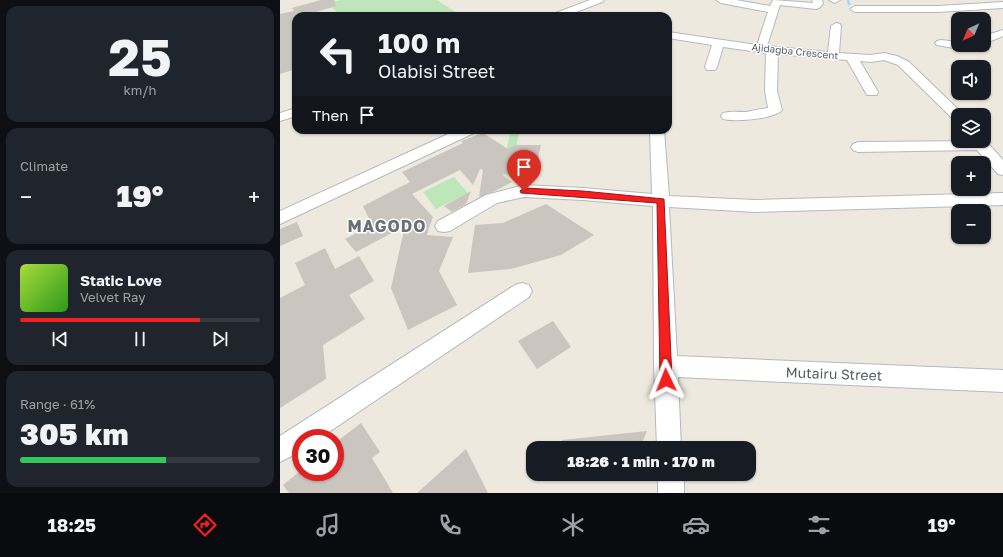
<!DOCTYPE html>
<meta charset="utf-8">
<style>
body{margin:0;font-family:"Golos Text",sans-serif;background:#20242c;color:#f1f3f6;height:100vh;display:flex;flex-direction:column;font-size:15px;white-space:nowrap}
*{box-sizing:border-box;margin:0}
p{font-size:13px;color:#9ea1a6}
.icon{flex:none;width:22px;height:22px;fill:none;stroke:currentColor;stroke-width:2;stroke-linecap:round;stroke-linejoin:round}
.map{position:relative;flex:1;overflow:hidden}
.sheet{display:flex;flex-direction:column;gap:6px;padding:6px;background:#0d0f14;width:280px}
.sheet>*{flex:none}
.hud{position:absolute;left:12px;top:12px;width:380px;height:122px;border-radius:12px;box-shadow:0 1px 3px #0004;background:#171b24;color:#f1f3f6;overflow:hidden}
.needle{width:26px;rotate:224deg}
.controls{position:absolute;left:671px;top:12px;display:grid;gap:8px}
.controls a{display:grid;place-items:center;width:40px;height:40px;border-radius:8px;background:#171b24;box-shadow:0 1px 3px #0004;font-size:20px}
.speed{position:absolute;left:12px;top:429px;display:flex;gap:8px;font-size:20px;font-weight:700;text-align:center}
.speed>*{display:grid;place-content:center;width:52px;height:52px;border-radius:50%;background:#171b24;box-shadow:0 1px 3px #0004;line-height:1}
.speed .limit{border:6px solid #d22;background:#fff;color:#111}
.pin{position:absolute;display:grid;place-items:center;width:34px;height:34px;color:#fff;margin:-41px -17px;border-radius:50% 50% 50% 0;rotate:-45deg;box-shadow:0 0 4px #0007}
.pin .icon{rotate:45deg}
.me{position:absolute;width:44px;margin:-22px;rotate:358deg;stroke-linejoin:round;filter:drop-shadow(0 0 3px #0008)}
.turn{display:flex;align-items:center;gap:14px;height:84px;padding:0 20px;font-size:18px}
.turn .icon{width:52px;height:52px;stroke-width:2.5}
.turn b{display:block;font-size:28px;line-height:34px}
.then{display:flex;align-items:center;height:38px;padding:0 20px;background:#0003;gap:8px;font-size:15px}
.big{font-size:30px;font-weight:800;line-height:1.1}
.sheet .widget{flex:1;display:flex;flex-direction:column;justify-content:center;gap:6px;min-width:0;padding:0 14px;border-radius:12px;background:#20242c}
.sheet .dial{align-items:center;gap:0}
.dial b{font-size:52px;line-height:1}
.song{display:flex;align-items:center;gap:12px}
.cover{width:48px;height:48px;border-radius:6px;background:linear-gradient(135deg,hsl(80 70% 55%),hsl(110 70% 35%))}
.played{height:4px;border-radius:2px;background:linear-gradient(90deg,#f32020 75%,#363941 75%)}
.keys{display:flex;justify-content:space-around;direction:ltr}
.heat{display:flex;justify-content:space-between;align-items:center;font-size:22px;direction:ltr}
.charge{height:6px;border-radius:3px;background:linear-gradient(90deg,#34c759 61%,#363941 0)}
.trip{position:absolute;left:246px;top:441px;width:230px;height:40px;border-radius:12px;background:#171b24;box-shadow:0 1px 3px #0004;font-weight:800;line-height:40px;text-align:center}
.menu{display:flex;height:64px;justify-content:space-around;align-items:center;background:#090b0e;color:#9ea1a6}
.menu .icon{width:28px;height:28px}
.menu .active{color:#f32020}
.menu b{font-size:18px;color:#f1f3f6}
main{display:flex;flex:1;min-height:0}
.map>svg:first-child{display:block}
.green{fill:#bde6ba}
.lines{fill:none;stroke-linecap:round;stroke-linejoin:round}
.stream{stroke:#9ddcff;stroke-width:2.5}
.building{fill:#cac5bf}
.minor-casing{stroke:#b5b9bd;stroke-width:2}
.minor{fill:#fff;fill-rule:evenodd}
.route{fill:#f32020;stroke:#9e1515}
.labels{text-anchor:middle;stroke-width:3;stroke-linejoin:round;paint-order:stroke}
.far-street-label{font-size:10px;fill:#585d62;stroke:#fff}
.near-street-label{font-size:14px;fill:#585d62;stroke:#fff}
.district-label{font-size:16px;font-weight:bold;letter-spacing:1px;fill:#696f74;stroke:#fff}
</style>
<main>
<section class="sheet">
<div class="widget dial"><b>25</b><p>km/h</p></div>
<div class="widget"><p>Climate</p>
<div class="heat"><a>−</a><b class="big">19°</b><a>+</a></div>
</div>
<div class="widget">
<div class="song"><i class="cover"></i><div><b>Static Love</b><p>Velvet Ray</p></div></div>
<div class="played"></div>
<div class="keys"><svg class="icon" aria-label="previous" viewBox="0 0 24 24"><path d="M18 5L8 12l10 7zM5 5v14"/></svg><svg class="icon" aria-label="pause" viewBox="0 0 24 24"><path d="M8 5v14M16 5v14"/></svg><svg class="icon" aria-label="next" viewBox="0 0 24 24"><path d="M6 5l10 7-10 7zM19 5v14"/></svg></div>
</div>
<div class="widget"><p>Range · 61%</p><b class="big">305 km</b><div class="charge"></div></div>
</section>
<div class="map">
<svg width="723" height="493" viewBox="0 0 723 493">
<rect width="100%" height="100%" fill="#ede9df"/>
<path class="green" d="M 61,0 L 157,0 L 182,16 L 60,16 L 48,3 Z
M 240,130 L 229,177 L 222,174 L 230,133 Z
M 174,177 L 188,193 L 156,209 L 143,192 Z"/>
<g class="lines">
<path class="stream" d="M 568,0 L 569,4"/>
</g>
<path class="building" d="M 41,0 L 54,0 L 56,6 L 22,16 L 18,16 L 16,14 L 16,69 L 0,74 L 0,14 L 14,11 L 12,8 Z
M 203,133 L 228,149 L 236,145 L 261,145 L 255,171 L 222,174 L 232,182 L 215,191 L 199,197 L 203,170 L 200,169 L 193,185 L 180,170 L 132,194 L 153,217 L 149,228 L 147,230 L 149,229 L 147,235 L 173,237 L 159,271 L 177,305 L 128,330 L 111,288 L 125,226 L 76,252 L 65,239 L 92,225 L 83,206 L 130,182 L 122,172 L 183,143 L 181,141 Z
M 191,191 L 186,204 L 172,212 L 164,206 Z
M 266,204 L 314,235 L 281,255 L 231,269 L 188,273 L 195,225 L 223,223 Z
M 17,222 L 23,236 L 0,246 L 0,229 Z
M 45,248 L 55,269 L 79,256 L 94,281 L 69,295 L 85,319 L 43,345 L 46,379 L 0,408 L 0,298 L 25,285 L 15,263 Z
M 273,321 L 291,347 L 257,369 L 238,341 Z
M 81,423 L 100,452 L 92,458 L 113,493 L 9,493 L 3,485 L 19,472 L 55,472 L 55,443 Z
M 367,431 L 360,448 L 282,448 L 282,440 Z
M 186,449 L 208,493 L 137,493 Z"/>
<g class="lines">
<defs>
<path id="minor" d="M 310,0 L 324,0 L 322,2 L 286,16 L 272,16 L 273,14 Z
M 436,0 L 456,0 L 490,6 L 493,0 L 533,3 L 532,0 L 542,0 L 543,4 L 539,8 L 536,9 L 500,5 L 487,46 L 548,52 L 551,26 L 556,23 L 560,24 L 561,26 L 559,53 L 590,55 L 604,53 L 617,56 L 629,62 L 684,115 L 678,115 L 678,120 L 673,119 L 618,65 L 604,60 L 591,62 L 580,61 L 598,92 L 597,95 L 587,95 L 567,60 L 498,54 L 497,91 L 502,110 C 495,119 454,122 443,119 L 441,116 L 443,113 C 451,111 458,112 466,112 C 473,111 480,109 488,108 L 485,91 L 486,53 L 443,47 L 437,67 L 435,70 L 427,70 L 425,67 L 432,45 L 388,38 L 388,32 L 477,45 L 488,12 L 441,3 Z
M 549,0 L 560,0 L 555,3 Z
M 723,2 L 723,8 L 658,12 L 575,12 L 570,9 L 575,6 L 658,6 Z
M 723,30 L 723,36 L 704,44 L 704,36 Z
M 661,40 L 678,42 L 678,45 L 702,45 L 700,47 L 685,50 L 657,45 L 655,43 L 657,41 Z
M 16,108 L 16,116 L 0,121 L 0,113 Z
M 177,130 L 196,130 L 194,133 L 0,224 L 0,211 Z
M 370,130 L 384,130 L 389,196 L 475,200 L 723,193 L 723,205 L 475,212 L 389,207 L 397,356 L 723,370 L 723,392 L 398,377 L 401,448 L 377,448 L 374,366 L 373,206 L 303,200 L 244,197 L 217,203 L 170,231 L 164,232 L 158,231 L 155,226 L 158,221 L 206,195 L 244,185 L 303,188 L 372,194 Z
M 704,139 L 723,160 L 723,175 L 718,174 L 697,150 L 578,152 L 573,150 L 571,147 L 573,144 L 578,142 L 704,141 Z
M 242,283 L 249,285 L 252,291 L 249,297 L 40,438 L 21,438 L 21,451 L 0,462 L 0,436 L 235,285 Z
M 378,474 L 404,474 L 404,493 L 378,493 Z"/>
</defs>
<use href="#minor" class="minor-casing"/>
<use href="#minor" class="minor"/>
</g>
<path class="route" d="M 244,188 L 303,191 L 384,199 L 392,380 L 390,384 L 386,386 L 382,384 L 380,380 L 377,203 L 241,193 L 240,191 Z"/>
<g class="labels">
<g class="far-street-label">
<text transform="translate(515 51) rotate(6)" y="4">Ajidagba Crescent</text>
</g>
<g class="near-street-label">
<text transform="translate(554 374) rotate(2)" y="5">Mutairu Street</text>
</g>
<g class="district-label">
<text x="107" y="232">MAGODO</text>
</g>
</g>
</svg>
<div class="controls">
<a><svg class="needle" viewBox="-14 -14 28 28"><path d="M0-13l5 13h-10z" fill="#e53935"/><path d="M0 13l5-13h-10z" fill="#9ea1a6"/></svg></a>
<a><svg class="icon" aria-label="sound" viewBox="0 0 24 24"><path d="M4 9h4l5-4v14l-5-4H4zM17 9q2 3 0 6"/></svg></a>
<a><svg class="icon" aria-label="layers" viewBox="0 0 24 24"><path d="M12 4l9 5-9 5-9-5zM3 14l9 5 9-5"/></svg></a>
<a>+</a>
<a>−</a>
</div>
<div class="speed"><div class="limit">30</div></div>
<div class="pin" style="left:244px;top:191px;background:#d93025"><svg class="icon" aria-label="arrive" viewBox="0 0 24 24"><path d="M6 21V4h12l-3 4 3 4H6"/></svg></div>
<svg class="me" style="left:386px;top:380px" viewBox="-20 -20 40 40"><path d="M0-17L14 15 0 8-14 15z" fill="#f32020" stroke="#fff" stroke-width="4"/></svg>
<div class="trip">18:26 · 1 min · 170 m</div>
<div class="hud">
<div class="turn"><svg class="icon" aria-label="left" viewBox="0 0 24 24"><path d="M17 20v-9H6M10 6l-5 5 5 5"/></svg><div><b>100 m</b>Olabisi Street</div></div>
<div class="then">Then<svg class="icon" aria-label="arrive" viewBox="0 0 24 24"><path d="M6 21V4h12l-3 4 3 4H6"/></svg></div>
</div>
</div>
</main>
<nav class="menu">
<b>18:25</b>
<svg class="icon active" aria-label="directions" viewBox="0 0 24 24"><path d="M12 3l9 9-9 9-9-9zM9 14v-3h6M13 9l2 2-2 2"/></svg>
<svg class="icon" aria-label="music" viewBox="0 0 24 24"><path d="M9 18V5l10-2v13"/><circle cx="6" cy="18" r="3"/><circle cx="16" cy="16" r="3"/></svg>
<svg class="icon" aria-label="phone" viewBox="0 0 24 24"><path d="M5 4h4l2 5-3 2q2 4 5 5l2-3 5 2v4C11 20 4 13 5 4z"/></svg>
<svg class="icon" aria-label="climate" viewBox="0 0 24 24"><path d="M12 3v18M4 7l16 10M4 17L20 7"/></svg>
<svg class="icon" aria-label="car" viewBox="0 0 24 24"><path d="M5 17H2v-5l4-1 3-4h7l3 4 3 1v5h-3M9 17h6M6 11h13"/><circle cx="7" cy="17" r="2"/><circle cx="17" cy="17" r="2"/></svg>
<svg class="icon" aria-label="filters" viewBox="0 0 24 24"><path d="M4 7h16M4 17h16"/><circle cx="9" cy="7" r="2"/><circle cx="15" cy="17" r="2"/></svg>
<b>19°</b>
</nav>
